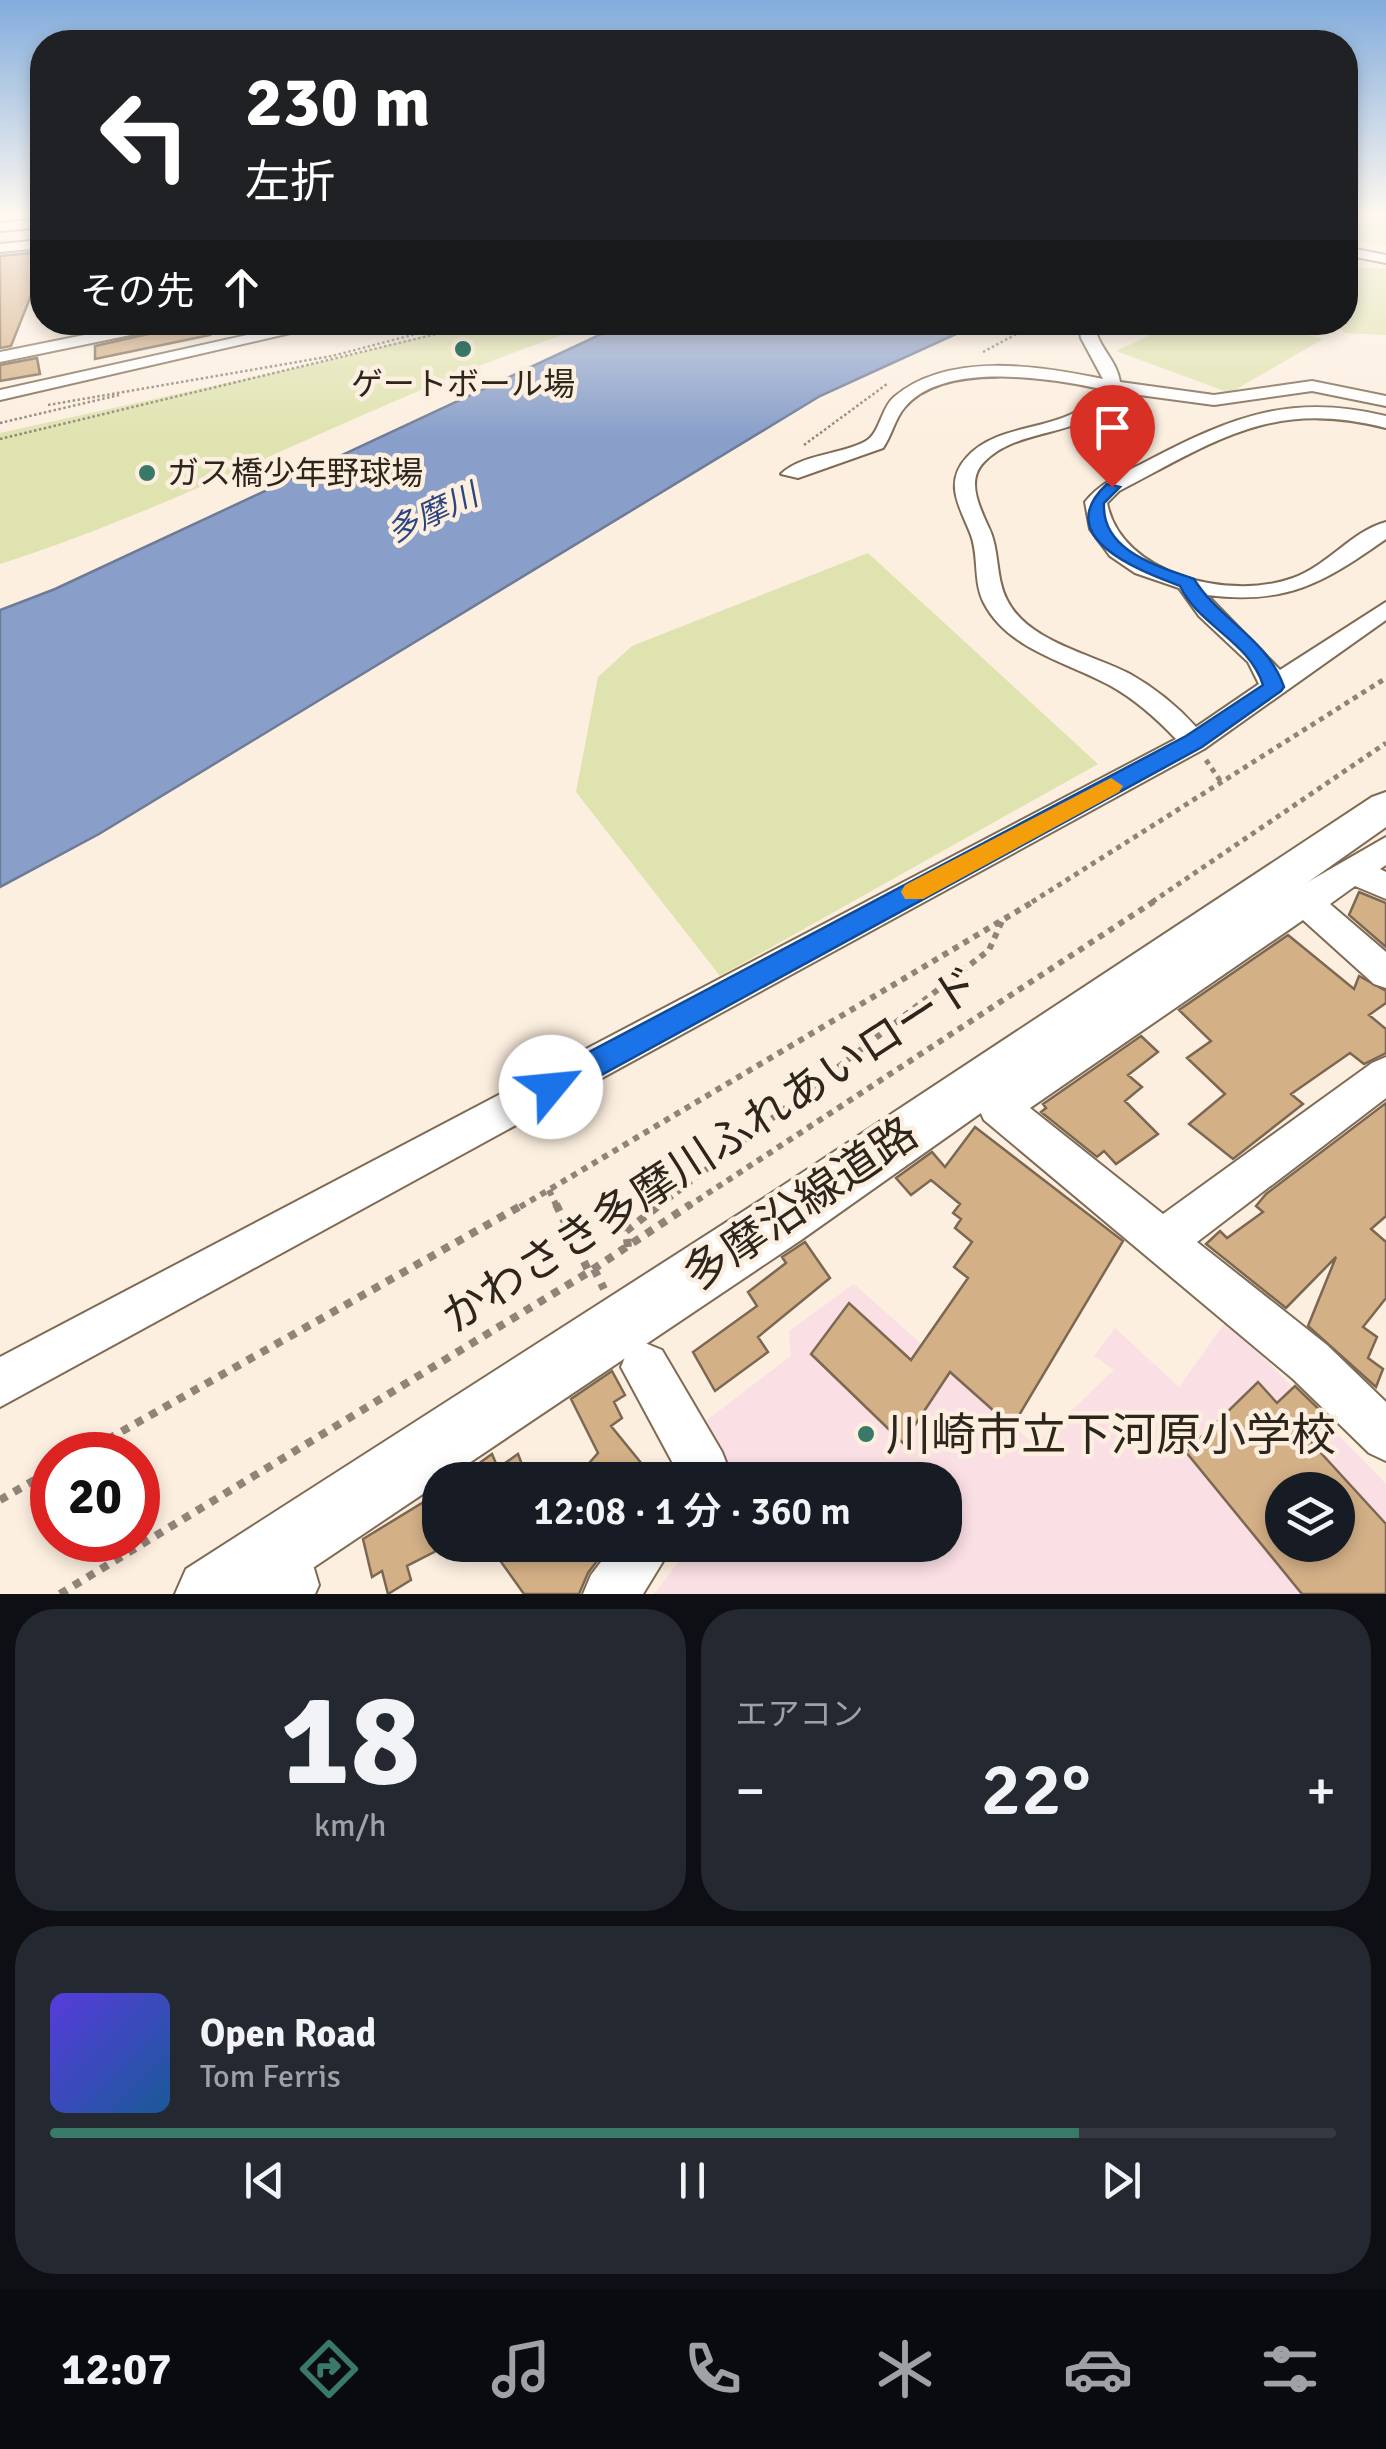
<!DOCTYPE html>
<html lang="ja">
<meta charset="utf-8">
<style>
body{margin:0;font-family:Signika,"Noto Sans JP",sans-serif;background:#242831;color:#f1f3f6;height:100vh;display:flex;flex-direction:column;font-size:38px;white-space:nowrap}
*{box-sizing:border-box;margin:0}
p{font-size:32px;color:#9ea1a6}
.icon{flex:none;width:55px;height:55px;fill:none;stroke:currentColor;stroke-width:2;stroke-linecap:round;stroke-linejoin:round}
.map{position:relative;height:1594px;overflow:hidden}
.side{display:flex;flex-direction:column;gap:15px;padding:15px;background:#0d0f14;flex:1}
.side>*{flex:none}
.banner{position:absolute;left:30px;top:30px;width:1328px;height:305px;border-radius:40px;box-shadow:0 5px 15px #0003;background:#202124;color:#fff;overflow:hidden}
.fabs{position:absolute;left:1265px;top:1472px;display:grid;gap:20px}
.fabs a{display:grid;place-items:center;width:90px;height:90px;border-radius:50%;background:#171b24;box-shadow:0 5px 15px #0003;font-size:50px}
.speed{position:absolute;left:30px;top:1432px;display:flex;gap:20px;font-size:50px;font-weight:700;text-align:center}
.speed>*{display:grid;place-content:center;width:130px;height:130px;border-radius:50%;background:#171b24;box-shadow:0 5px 15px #0003;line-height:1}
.speed .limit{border:15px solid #d22;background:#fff;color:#111}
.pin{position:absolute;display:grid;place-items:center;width:85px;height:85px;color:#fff;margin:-102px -42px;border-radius:50% 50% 50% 0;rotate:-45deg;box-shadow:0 0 10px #0007}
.pin .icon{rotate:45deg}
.me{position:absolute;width:110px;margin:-55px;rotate:62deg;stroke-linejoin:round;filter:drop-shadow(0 0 8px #0008)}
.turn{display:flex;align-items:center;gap:35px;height:210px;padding:0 50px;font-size:45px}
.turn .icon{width:130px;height:130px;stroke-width:2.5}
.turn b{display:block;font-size:70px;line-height:85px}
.then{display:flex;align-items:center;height:95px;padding:0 50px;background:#0003;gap:20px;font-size:38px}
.big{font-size:75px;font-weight:600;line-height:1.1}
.side .card{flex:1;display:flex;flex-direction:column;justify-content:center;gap:15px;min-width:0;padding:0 35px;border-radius:40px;background:#242831}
.side .dial{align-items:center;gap:0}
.dial b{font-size:130px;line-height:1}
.song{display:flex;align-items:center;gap:30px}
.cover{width:120px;height:120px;border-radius:15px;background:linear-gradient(135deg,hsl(250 70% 55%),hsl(210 70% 35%))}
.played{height:10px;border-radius:5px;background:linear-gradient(90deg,#397968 80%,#363941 80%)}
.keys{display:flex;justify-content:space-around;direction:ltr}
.heat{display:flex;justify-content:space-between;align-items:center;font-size:55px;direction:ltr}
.side .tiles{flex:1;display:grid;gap:15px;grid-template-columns:1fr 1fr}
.card:last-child{grid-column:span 2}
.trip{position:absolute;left:422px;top:1462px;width:540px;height:100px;border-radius:40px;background:#171b24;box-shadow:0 5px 15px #0003;font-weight:600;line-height:100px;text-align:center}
.menu{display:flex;height:160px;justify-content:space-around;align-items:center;background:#090b0e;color:#9ea1a6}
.menu .icon{width:70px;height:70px}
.menu .on{color:#397968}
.menu b{font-size:45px;color:#f1f3f6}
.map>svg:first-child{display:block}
.education{fill:#fadfe4;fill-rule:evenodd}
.green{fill:#dfe3b0}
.water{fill:#899fca;stroke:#6e7b96;stroke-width:2.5}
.building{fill:#d4b087;stroke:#7c6852;stroke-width:2.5;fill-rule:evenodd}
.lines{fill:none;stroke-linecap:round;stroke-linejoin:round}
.minor-casing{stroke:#7f6b54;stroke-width:4}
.major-casing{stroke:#7f6b54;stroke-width:4}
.path-far3{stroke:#8f8478;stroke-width:2.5;stroke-dasharray:2.5 2.5;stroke-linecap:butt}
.path-far2{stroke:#8f8478;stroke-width:5;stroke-dasharray:5 5;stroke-linecap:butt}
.path-far1{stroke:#8f8478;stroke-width:6;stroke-dasharray:6 6;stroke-linecap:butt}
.path{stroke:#8f8478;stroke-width:8;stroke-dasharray:8 8;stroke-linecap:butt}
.minor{fill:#fff;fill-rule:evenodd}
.major{fill:#fff;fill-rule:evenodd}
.route{fill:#1a73e8;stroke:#114b97;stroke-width:2.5}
.slow{fill:#f59e0b}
.poi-dot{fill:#397968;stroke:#fcefe0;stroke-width:4}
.labels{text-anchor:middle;stroke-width:9;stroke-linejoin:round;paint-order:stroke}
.far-poi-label{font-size:32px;fill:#2e261c;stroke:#fcefe0}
.far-water-label{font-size:32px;font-style:italic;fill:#2c457d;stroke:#fcefe0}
.near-street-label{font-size:45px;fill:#2e261c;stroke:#fcefe0}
.near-poi-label{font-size:45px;fill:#2e261c;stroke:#fcefe0;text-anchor:start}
</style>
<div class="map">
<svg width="1386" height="1594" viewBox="0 0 1386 1594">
<rect width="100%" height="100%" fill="#fcefe0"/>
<path class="education" d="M 854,1284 L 1035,1445 L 1114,1370 L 1094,1356 L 1115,1328 L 1179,1387 L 1227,1320 L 1386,1484 L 1386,1594 L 654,1594 L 691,1545 L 945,1545 L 945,1480 L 737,1480 L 703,1423 L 791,1356 L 789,1331 ZM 1282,1490 L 1338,1490 L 1338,1545 L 1282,1545 Z"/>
<path class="green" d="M 1345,214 L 1386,214 L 1386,246 L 1345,238 Z
M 1345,267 L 1386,269 L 1386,335 L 1345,333 L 1336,323 L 1345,322 Z
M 476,322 L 599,323 C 393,388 206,498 0,564 L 0,433 L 335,359 Z
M 1176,323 L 1265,323 L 1323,339 L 1230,393 L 1116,351 Z
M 868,553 L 1098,764 L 720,976 L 576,792 L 598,677 L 632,646 Z"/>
<path class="water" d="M 627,322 L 980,323 L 820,396 L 99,834 L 0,887 L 0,610 L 55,589 Z"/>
<path class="building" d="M 42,252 L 36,283 L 11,346 L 0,348 L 0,256 Z
M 146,322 L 209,322 L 210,335 L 95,359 L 95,346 L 148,334 Z
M 37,358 L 40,374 L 0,381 L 0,365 Z
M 1359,892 L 1386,903 L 1386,947 L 1349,915 Z
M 1288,935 L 1354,989 L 1359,976 L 1386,991 L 1386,1003 L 1369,1015 L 1386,1029 L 1386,1053 L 1364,1064 L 1350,1053 L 1291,1094 L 1303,1104 L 1233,1159 L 1189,1124 L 1225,1094 L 1187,1058 L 1211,1041 L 1179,1010 Z
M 1141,1036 L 1158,1052 L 1128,1075 L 1142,1087 L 1125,1101 L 1158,1134 L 1116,1164 L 1104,1151 L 1097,1157 L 1041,1112 L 1046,1108 L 1043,1104 Z
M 1386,1103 L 1386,1216 L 1371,1229 L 1386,1242 L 1386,1298 L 1363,1327 L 1377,1337 L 1368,1358 L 1383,1369 L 1376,1387 L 1308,1326 L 1336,1257 L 1286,1308 L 1206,1244 L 1220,1231 L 1227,1238 L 1263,1212 L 1256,1206 L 1266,1194 Z
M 975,1127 L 1123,1241 L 1012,1427 L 950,1372 L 903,1443 L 811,1354 L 849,1303 L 911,1360 L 968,1278 L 954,1267 L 972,1242 L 955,1228 L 961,1219 L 953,1213 L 960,1204 L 931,1180 L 911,1195 L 896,1178 L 932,1152 L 945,1167 Z
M 805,1242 L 830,1278 L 758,1337 L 768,1352 L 715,1391 L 693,1352 L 757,1306 L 748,1292 L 786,1263 L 782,1257 Z
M 612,1371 L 625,1395 L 614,1402 L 622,1418 L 611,1426 L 655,1480 L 574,1480 L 598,1453 L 571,1399 Z
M 1258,1382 L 1277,1403 L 1295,1386 L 1328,1418 L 1310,1441 L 1386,1524 L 1386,1594 L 1302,1594 L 1186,1452 ZM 1282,1490 L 1338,1490 L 1338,1545 L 1282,1545 Z
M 492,1454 L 498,1468 L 518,1454 L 528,1480 L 456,1480 Z
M 440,1492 L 440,1549 L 407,1566 L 411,1580 L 388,1594 L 382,1571 L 372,1577 L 363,1539 Z
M 489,1545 L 609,1545 L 588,1573 L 579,1594 L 524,1594 Z"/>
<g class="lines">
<defs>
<path id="minor" d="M 42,219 L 42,227 L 0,231 L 0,223 Z
M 42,240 L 42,248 L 0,252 L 0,244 Z
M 1345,247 L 1386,255 L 1386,263 L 1345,255 Z
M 306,322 L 338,322 L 0,400 L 0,390 Z
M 1078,322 L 1094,322 C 1096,346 1117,359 1120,382 L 1214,395 L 1312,381 L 1386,396 L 1386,406 L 1312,391 L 1214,405 L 1117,392 C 1087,441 1021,424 984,462 C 966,480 979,506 988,526 C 1000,549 995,577 1007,600 C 1028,642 1092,654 1130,674 C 1155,688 1177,706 1196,727 L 1259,684 L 1248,662 L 1199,616 L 1179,588 L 1135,573 L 1110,556 L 1090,529 L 1085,502 C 1102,481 1126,472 1149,460 C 1233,416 1292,393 1386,416 L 1386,428 C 1272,399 1217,440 1119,491 L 1107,503 C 1121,575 1230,601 1293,578 C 1327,566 1352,531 1386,522 L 1386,539 C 1323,583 1287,605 1207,595 L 1280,670 L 1386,602 L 1386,620 L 1204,749 L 0,1407 L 0,1357 L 1176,739 C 1156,718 1136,700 1111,686 C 1068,662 1008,650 984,603 C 973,582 979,557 971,535 C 960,507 943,483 967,457 C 1002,418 1072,435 1101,389 C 1050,378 944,361 905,407 C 895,418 892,435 883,448 L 798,478 L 781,474 C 801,454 841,455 866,441 C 880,433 881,408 894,397 C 948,351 1040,366 1103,379 L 1081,338 Z
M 139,324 L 145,326 L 145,332 L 0,362 L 0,352 Z
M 1386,837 L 1386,865 L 1380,869 L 1386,872 L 1386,899 L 1355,886 L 1330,904 L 1386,952 L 1386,988 L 1374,984 L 1303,920 L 1030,1108 L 1163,1214 L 1372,1063 L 1386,1057 L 1386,1098 L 1197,1242 L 1327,1345 L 1386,1402 L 1386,1461 L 1369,1453 L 1293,1379 L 984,1120 L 978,1107 L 984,1094 L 1155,986 L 1259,910 Z
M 645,1343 L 662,1350 L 722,1452 L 729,1470 L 725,1480 L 672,1480 L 676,1469 L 621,1367 L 628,1350 Z
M 283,1521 L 302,1528 L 319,1585 L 315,1594 L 256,1594 C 266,1571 255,1552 264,1528 Z
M 614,1545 L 673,1545 L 643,1594 L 583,1594 L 591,1575 Z"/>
<path id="major" d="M 1386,792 L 1386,827 L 801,1240 L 274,1594 L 175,1594 L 186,1569 L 761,1200 L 1372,797 Z"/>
</defs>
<use href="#minor" class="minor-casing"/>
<use href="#major" class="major-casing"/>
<path class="path-far3" d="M 350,325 L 363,322
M 983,352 L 1022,331 L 1026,322
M 48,405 L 332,356 L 462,322
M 0,423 L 119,395
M 0,439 L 486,322
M 804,445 L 887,384"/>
<path class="path-far2" d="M 1206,760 L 1221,782
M 1032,902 L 1386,678
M 1152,902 L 1386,743"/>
<path class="path-far1" d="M 549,1190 L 557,1207
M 520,1207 L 1036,900
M 658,1207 L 989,950 L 1002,921
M 687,1207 L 1156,900"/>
<path class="path" d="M 556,1204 L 589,1272
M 628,1247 L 626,1231 L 661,1204
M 594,1269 L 604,1289
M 80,1455 L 524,1204
M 0,1500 L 52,1470
M 60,1594 L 589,1272 L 691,1204"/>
<use href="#minor" class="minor"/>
<use href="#major" class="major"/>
</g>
<linearGradient id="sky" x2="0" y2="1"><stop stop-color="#82acdc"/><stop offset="0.49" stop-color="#fef8f1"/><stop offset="1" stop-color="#fef8f1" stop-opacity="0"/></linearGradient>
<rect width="1386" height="437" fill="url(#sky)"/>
<path class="route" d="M 1107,484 L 1120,487 L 1104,503 C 1101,551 1158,566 1194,579 C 1219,620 1268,639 1284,687 L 1281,691 L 1202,747 L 561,1097 L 551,1101 L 540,1097 L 536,1087 L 540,1078 L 1186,736 L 1263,685 C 1249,641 1199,626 1180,586 C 1138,570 1050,537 1107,484 Z"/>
<path class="slow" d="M 1111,778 L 1123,786 L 1119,792 L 923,899 L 905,899 L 901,892 L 905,885 Z"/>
<g class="poi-dot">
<circle cx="463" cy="349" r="10"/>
<circle cx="147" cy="473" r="10"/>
<circle cx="866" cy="1434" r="10"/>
</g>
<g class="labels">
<g class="far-poi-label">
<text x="463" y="395">ゲートボール場</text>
<text x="167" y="484" text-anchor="start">ガス橋少年野球場</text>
</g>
<g class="far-water-label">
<text transform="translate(432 513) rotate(-25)" y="11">多摩川</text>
</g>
<g class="near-street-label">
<text transform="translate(710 1149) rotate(-33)" y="16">かわさき多摩川ふれあいロード</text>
<text transform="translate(800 1203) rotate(-34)" y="16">多摩沿線道路</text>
</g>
<g class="near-poi-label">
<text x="886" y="1450">川崎市立下河原小学校</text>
</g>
</g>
</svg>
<div class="fabs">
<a><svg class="icon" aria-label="layers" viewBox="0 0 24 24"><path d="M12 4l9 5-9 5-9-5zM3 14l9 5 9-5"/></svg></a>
</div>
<div class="speed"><div class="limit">20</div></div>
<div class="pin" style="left:1112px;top:487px;background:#d93025"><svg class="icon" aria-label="arrive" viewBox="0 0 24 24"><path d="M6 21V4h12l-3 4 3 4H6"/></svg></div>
<svg class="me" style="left:551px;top:1087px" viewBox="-20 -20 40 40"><circle r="19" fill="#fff"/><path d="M0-13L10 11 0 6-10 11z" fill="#1a73e8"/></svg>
<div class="trip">12:08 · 1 分 · 360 m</div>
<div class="banner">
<div class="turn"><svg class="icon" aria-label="left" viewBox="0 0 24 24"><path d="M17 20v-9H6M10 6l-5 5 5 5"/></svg><div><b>230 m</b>左折</div></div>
<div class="then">その先<svg class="icon" aria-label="ahead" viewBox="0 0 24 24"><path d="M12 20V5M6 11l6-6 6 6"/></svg></div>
</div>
</div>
<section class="side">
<div class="tiles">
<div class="card dial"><b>18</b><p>km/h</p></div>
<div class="card"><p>エアコン</p>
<div class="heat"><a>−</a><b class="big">22°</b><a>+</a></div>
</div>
<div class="card">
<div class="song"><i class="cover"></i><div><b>Open Road</b><p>Tom Ferris</p></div></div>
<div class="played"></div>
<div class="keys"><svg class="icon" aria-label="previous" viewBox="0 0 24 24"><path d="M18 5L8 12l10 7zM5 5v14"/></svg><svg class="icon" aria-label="pause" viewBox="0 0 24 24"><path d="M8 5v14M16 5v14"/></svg><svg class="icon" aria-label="next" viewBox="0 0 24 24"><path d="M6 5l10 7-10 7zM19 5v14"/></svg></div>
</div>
</div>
</section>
<nav class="menu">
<b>12:07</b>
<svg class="icon on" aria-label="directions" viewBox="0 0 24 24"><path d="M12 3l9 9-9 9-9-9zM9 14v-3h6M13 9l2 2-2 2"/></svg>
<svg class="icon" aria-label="music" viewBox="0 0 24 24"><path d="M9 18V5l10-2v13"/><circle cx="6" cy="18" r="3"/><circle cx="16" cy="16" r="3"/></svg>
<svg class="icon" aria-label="phone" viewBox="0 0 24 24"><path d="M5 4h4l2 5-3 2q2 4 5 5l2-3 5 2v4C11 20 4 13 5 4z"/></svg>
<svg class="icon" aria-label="climate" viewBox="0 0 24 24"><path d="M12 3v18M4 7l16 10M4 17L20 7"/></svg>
<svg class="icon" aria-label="car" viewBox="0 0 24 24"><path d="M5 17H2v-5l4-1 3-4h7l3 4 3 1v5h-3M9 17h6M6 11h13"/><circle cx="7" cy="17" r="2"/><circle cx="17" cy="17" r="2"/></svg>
<svg class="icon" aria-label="filters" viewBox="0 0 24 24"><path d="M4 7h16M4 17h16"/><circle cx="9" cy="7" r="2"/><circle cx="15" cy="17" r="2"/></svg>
</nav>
